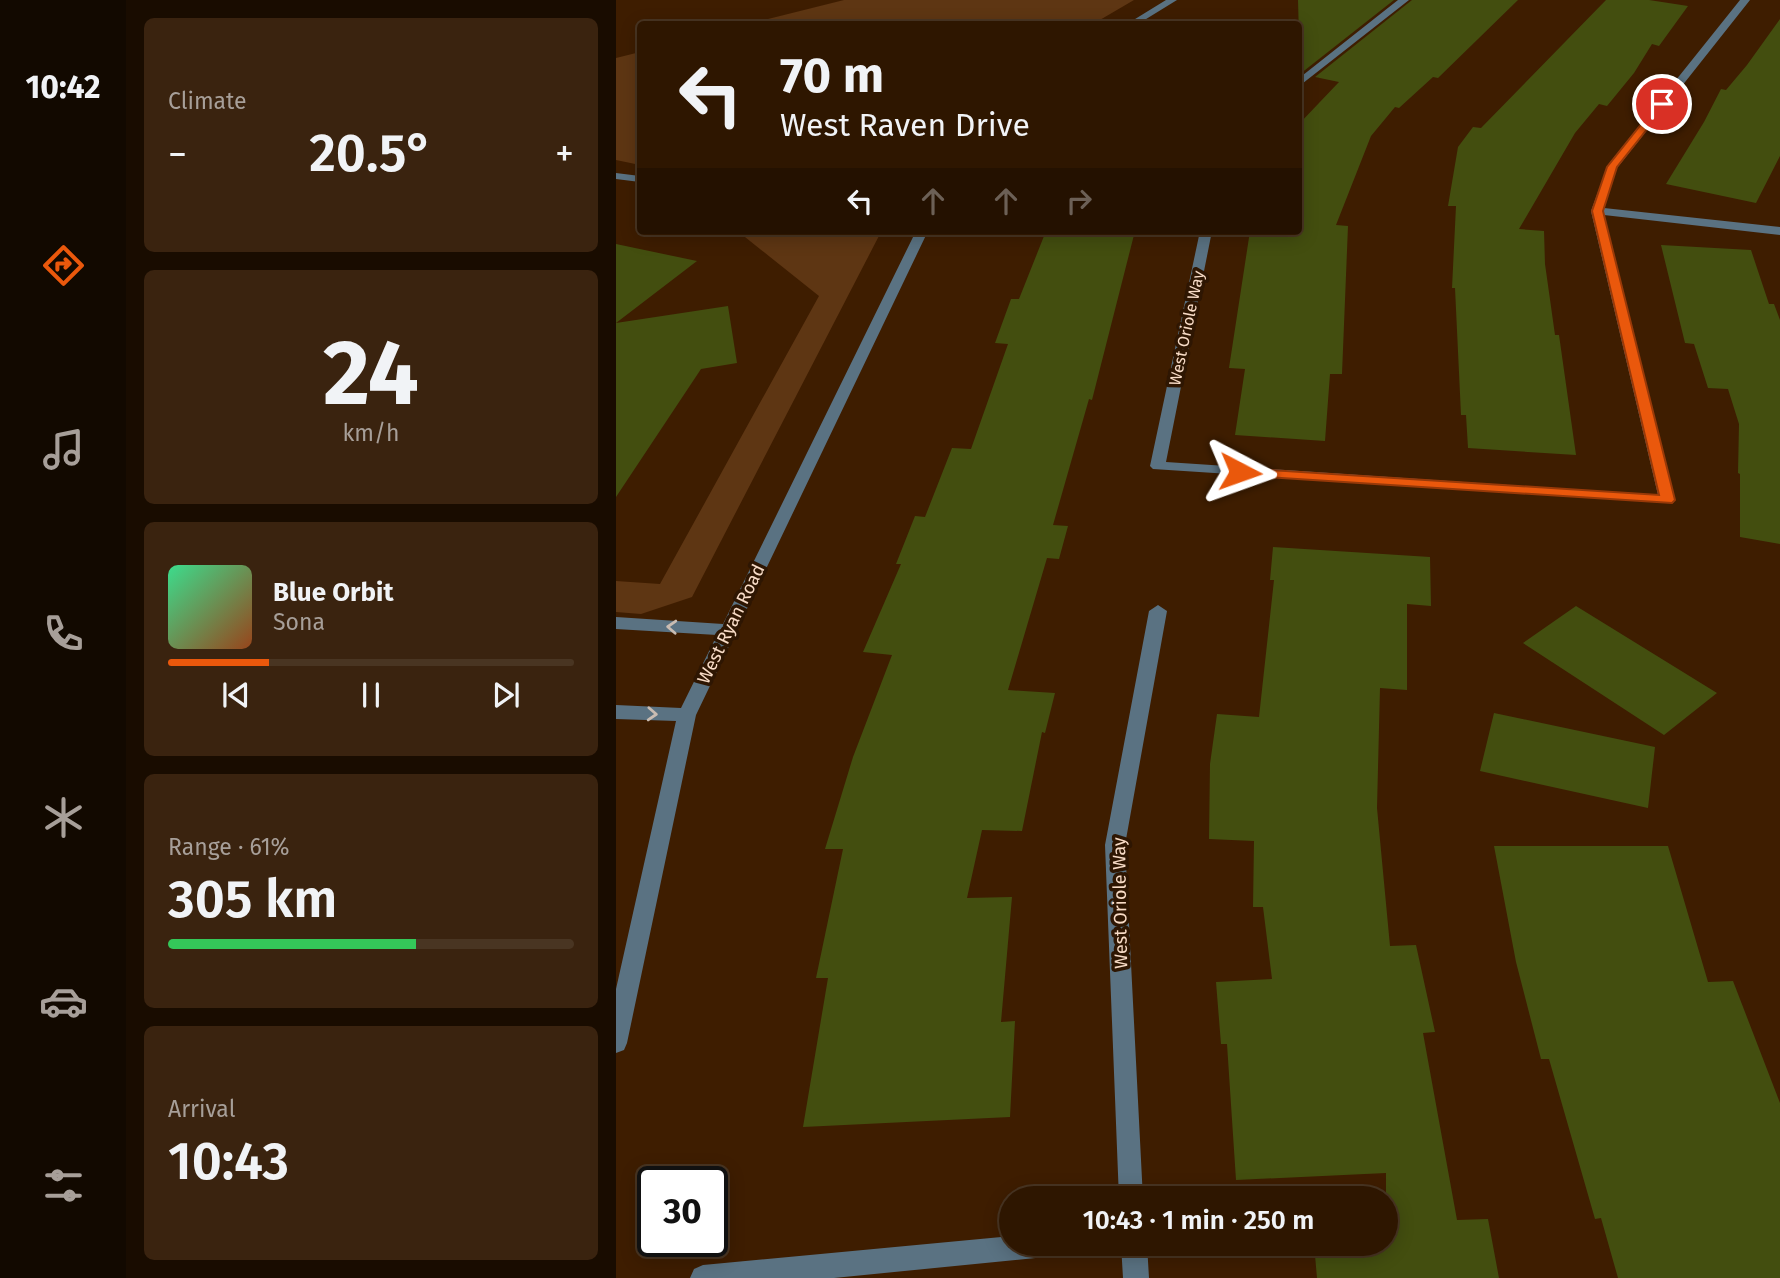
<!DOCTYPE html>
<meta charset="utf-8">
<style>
body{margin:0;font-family:"Fira Sans",sans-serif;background:#3a230f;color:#f1f3f6;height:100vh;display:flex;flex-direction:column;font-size:26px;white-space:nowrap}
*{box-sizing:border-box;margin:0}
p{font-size:23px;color:#a79f99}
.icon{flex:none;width:38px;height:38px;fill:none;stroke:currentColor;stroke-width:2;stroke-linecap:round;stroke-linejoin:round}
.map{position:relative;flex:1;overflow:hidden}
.details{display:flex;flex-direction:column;gap:18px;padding:18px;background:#190c00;width:490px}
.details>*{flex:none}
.guide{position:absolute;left:21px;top:21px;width:665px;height:214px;border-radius:7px;box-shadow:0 4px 18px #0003,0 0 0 2px #493522;background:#2e1600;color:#f1f3f6;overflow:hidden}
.speed{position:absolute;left:21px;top:1166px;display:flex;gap:14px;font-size:35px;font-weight:700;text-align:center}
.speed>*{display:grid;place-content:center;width:91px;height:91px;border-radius:50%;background:#2e1600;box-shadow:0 4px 18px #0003,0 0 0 2px #493522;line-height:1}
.speed .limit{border:4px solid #111;border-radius:10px;background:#fff;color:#111}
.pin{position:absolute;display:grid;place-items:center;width:60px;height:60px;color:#fff;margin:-30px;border:4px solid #fff;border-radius:50%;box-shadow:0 2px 7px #0007}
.me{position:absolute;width:77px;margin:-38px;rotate:94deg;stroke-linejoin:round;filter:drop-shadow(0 0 5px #0008)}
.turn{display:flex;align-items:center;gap:24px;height:147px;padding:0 28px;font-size:32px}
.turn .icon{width:91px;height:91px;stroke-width:2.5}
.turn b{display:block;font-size:49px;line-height:60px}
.lanes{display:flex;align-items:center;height:66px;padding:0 28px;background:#0003;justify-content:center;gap:35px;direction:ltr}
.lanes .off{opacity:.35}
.big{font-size:52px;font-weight:600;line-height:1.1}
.details .tile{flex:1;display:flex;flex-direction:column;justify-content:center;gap:10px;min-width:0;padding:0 24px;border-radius:10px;background:#3a230f}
.details .dial{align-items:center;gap:0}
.dial b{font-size:91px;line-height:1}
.song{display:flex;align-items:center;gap:21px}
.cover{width:84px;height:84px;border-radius:10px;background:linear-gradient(135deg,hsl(150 70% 55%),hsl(20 70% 35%))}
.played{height:7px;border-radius:4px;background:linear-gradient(90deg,#ea580c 25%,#493522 25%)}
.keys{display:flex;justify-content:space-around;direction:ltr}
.heat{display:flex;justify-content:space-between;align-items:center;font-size:38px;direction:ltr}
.charge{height:10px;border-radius:5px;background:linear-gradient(90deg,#34c759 61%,#493522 0)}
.trip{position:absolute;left:383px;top:1186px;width:399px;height:70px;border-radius:35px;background:#2e1600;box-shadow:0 4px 18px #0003,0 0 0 2px #493522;font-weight:600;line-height:70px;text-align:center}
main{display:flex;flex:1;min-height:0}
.tab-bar{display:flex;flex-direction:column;width:126px;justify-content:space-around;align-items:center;background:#120900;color:#a79f99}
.tab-bar .icon{width:49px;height:49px}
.tab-bar .selected{color:#ea580c}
.tab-bar b{font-size:32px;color:#f1f3f6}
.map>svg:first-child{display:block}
.green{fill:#5e3613}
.building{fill:#434e0f}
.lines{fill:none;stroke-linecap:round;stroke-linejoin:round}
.minor{fill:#5a7282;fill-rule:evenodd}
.oneway{stroke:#c9bcb2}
.route{fill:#ea580c;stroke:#983908;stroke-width:2}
.labels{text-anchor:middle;stroke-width:7;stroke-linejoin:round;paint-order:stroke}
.far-street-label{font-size:16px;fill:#f8dcc7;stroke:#2e1602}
.street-label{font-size:18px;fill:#f8dcc7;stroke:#2e1602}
</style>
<main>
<nav class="tab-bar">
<b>10:42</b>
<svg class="icon selected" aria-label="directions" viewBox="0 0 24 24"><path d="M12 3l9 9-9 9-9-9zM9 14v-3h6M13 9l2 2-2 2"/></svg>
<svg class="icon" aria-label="music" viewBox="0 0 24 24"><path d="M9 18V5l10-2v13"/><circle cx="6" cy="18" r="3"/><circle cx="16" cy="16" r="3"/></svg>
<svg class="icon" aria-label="phone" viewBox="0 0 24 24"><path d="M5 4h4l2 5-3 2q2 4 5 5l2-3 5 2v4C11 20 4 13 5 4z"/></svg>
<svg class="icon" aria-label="climate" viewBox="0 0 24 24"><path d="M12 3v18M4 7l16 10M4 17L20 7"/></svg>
<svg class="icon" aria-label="car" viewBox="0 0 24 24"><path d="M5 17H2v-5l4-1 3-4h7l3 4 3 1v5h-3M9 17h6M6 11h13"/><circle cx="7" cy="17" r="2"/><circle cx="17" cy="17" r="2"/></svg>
<svg class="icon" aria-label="filters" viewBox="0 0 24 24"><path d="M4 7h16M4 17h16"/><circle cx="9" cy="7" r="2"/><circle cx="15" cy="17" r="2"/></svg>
</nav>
<section class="details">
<div class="tile"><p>Climate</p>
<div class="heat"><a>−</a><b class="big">20.5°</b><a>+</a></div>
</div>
<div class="tile dial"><b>24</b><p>km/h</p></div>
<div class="tile">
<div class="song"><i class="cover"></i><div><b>Blue Orbit</b><p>Sona</p></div></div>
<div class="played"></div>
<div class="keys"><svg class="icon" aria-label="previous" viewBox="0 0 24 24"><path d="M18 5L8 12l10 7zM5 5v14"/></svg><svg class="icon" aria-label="pause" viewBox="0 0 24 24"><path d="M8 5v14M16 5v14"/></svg><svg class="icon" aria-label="next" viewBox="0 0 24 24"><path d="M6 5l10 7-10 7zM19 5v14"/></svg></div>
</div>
<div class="tile"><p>Range · 61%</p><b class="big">305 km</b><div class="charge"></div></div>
<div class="tile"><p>Arrival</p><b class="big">10:43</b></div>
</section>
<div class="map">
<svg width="1164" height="1278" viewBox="0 0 1164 1278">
<rect width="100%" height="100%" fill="#3e1d00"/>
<path class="green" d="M 228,0 L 518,0 L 477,24 L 132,24 Z
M 24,52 L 24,165 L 0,160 L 0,58 Z
M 115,231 L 265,232 L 76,597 L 25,614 L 0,612 L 0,581 L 44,584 L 203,296 L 124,233 Z"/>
<path class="building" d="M 682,0 L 778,0 L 684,74 Z
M 796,0 L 902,0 L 822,78 L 817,77 L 783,108 L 779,107 L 755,136 L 720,225 L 732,226 L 726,374 L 714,374 L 709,441 L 619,435 L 629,369 L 613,368 L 634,231 L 682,231 L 682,125 L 723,82 L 699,77 Z
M 990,0 L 1033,0 L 1072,6 L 1043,46 L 1036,44 L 1018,73 L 991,106 L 983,104 L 959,133 L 903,229 L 928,231 L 929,264 L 939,335 L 943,335 L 960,455 L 852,448 L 850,415 L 845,415 L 839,288 L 836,288 L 840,206 L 832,206 L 842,147 L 857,127 L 865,128 Z
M 1164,19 L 1164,156 L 1140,203 L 1050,184 L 1088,122 L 1105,89 L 1110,90 L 1131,65 Z
M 430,231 L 519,231 L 476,400 L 473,399 L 437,525 L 452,526 L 443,559 L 431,558 L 392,690 L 439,693 L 429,733 L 426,732 L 406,831 L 366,830 L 351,898 L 396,897 L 385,1022 L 399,1021 L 394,1117 L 187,1127 L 212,978 L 200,978 L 227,849 L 209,849 L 237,757 L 276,655 L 247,652 L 285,564 L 280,564 L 299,516 L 309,517 L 336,448 L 355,449 L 392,344 L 379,343 L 395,299 L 403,299 Z
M 0,244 L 81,261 L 0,323 Z
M 1045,245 L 1135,250 L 1153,304 L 1158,304 L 1164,320 L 1164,544 L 1124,537 L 1124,474 L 1122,473 L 1123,424 L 1112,389 L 1092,388 L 1078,344 L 1069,343 Z
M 112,306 L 121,363 L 85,369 L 0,497 L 0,323 Z
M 657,547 L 814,557 L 815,606 L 791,604 L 791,690 L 764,688 L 761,808 L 774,946 L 800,945 L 819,1032 L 807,1033 L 841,1220 L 872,1219 L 883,1278 L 701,1278 L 698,1244 L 770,1244 L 770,1173 L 620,1180 L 611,1044 L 605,1044 L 600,982 L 656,979 L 647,907 L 637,907 L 638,841 L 593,839 L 594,764 L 601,714 L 643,717 L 658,580 L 654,580 Z
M 960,606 L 1101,693 L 1048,735 L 907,643 Z
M 878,713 L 1039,747 L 1032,808 L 864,771 Z
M 878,846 L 1052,846 L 1092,982 L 1117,981 L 1164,1103 L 1164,1278 L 1002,1278 L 985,1218 L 979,1219 L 933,1059 L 925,1059 L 900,962 Z"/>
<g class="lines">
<path class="minor" d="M 550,0 L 561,0 L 522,24 L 511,24 Z
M 782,0 L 793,0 L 682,87 L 682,79 Z
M 1124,0 L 1134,0 L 1001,168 L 988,208 L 1164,227 L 1164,235 L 988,215 L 1059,500 L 1057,503 L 537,469 L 534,466 L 584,231 L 596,231 L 550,462 L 1042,495 L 975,211 L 992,165 Z
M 0,173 L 24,176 L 24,182 L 0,179 Z
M 300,231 L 312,231 L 80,715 L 11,1043 L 8,1050 L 0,1053 L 0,989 L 60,721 L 0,719 L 0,705 L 65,708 L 101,635 L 0,629 L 0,617 L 107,624 Z
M 542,605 L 551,611 L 509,845 L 527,1199 L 503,1199 L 489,845 L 533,611 Z
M 396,1236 L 396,1244 L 452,1244 L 448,1253 L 439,1256 L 218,1278 L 74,1278 L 78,1269 L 87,1265 Z
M 505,1244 L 531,1244 L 533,1278 L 507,1278 Z"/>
</g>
<defs><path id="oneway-chevron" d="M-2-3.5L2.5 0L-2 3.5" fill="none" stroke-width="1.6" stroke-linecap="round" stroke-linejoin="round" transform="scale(1.75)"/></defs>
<g class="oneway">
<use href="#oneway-chevron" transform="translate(56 627) rotate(-177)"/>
<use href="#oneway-chevron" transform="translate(36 714) rotate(3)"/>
</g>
<path class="route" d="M 1043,102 L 1051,104 L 1001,167 L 987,211 L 1059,500 L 1056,503 L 619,475 L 619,469 L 624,468 L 1043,495 L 976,211 L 991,167 Z"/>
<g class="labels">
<g class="far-street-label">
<text transform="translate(570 328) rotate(-78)" y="6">West Oriole Way</text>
</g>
<g class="street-label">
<text transform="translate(115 624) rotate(-64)" y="6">West Ryan Road</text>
<text transform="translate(504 903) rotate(-91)" y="6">West Oriole Way</text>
</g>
</g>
</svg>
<div class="speed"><div class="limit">30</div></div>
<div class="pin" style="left:1046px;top:104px;background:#d93025"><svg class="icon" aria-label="arrive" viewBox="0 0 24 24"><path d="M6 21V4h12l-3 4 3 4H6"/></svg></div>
<svg class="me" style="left:624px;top:472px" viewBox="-20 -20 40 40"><path d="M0-17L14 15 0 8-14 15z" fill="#ea580c" stroke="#fff" stroke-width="4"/></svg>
<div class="trip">10:43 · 1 min · 250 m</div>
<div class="guide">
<div class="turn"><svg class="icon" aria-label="left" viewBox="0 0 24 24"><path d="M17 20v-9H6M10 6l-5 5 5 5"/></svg><div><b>70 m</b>West Raven Drive</div></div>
<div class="lanes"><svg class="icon" aria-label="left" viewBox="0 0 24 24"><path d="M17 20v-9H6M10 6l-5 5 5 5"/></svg><svg class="icon off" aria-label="ahead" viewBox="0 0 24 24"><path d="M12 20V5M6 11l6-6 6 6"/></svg><svg class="icon off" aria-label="ahead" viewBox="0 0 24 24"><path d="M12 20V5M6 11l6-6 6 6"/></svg><svg class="icon off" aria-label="right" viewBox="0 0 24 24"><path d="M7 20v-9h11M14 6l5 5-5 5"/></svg></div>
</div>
</div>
</main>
